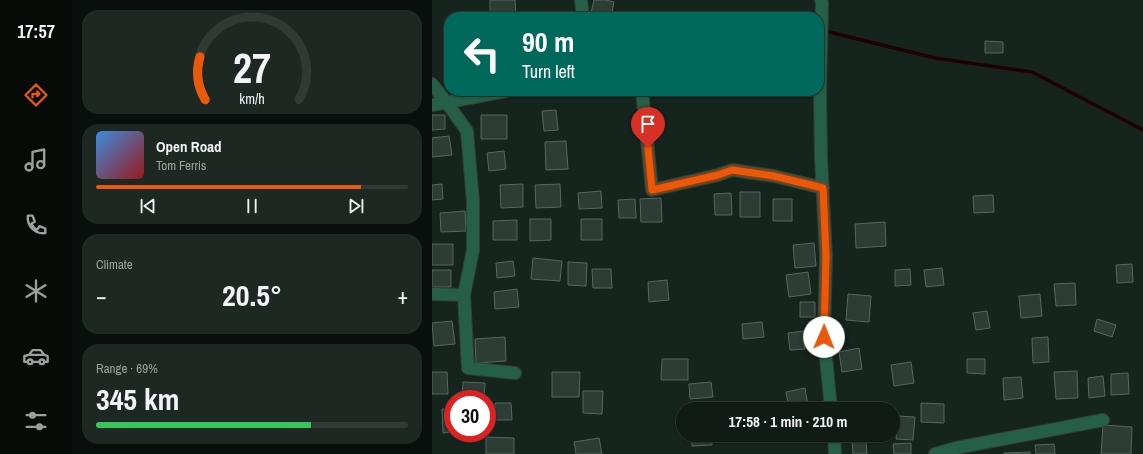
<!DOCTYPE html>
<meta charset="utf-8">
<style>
body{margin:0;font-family:"Archivo Narrow",sans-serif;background:#1e2822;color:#f1f3f6;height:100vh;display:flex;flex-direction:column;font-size:15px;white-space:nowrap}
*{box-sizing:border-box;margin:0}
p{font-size:13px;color:#9ca1a0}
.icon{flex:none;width:22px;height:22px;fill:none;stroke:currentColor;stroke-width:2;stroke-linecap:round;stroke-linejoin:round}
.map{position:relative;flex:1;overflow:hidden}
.drawer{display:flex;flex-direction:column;gap:10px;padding:10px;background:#090f0c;width:360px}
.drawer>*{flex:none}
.top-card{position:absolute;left:12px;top:12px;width:380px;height:84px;border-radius:16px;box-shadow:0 1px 3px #0004,0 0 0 1px #303934;background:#00695c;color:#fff;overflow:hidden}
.speed{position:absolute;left:12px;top:390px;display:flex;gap:8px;font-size:20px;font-weight:700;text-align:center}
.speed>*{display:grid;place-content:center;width:52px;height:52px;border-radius:50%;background:#101b15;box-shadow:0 1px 3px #0004,0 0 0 1px #303934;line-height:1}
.speed .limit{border:6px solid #d22;background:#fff;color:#111}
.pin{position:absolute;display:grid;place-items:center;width:34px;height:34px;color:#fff;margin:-41px -17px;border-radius:50% 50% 50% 0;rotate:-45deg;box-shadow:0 0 4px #0007}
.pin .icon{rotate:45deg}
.me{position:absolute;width:44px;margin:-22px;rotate:1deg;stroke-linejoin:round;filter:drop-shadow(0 0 3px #0008)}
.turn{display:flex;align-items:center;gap:14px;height:84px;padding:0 12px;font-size:18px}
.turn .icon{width:52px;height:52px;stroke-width:2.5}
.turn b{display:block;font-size:28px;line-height:34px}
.big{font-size:30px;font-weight:700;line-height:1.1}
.drawer .tile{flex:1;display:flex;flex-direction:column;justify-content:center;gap:6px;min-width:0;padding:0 14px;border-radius:16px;background:#1e2822}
.drawer .dial{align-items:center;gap:0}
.dial svg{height:104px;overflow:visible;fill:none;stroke:#303934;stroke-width:7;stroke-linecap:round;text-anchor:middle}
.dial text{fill:#f1f3f6;stroke:none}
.song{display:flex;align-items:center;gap:12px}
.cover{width:48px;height:48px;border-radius:6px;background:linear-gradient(135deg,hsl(210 70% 55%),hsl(0 70% 35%))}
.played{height:4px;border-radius:2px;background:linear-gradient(90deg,#ea580c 85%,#303934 85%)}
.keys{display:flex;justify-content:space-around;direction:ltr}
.heat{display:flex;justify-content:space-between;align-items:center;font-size:22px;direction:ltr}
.charge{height:6px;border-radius:3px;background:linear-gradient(90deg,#34c759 69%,#303934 0)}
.trip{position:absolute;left:244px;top:402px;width:224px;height:40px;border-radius:20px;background:#101b15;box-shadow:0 1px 3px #0004,0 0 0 1px #303934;font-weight:700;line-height:40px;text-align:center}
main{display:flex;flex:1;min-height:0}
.menu{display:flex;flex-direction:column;width:72px;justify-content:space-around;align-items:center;background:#060b08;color:#9ca1a0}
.menu .icon{width:28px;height:28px}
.menu .active{color:#ea580c}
.menu b{font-size:18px;color:#f1f3f6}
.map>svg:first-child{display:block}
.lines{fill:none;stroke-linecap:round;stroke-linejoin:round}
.stream{stroke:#200003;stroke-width:3.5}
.building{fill:#2d3d35;stroke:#56675f}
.minor-casing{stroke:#303e37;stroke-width:14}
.minor{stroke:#255f47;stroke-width:12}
.route-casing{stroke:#983908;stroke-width:10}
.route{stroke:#ea580c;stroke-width:7}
</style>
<main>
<nav class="menu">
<b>17:57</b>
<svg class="icon active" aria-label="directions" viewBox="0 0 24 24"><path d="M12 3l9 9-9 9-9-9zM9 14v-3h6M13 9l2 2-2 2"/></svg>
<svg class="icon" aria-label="music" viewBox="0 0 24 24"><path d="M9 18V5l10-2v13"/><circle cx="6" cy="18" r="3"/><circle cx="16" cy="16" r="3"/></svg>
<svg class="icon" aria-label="phone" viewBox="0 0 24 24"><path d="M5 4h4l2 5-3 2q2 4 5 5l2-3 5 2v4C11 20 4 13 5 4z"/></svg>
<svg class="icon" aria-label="climate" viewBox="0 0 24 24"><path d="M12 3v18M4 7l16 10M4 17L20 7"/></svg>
<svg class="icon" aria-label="car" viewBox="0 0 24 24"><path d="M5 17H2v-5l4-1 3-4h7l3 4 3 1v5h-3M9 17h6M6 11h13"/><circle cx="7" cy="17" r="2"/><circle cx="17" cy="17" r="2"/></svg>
<svg class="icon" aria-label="filters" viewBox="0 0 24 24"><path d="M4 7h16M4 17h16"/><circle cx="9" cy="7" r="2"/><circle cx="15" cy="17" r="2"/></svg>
</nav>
<section class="drawer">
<div class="tile dial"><svg viewBox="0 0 100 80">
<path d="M14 69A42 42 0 1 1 86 69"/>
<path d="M14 69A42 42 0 0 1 10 36" stroke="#ea580c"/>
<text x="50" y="56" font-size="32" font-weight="700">27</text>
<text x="50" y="72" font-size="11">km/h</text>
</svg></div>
<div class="tile">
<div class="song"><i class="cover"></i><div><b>Open Road</b><p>Tom Ferris</p></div></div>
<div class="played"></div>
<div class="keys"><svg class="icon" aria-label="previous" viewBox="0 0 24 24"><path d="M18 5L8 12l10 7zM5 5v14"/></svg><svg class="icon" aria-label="pause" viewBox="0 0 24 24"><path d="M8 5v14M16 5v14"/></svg><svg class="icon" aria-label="next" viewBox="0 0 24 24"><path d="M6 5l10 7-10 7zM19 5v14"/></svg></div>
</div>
<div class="tile"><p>Climate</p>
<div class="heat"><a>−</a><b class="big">20.5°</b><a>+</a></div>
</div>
<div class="tile"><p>Range · 69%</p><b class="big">345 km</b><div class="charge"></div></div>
</section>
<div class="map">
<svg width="711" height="454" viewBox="0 0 711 454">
<rect width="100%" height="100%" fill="#15241c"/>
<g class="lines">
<path class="stream" d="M 212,17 L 223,13 L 265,17
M 397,32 L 503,58 L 600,72 L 711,130
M 15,87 L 17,87"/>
</g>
<path class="building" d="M 58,0 L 83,0 L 84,13 L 58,14 Z
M 162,0 L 174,0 L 182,2 L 179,17 L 158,17 Z
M 18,15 L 42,15 L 42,17 L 18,17 Z
M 553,41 L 571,42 L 571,53 L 553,53 Z
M 124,110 L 126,130 L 112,131 L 110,111 Z
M 0,115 L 13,115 L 13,129 L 0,130 Z
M 49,115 L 75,115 L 75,139 L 49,139 Z
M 17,136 L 20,155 L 0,157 L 0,138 Z
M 134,141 L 136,169 L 114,170 L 113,142 Z
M 72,151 L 74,169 L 57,171 L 55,153 Z
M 10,184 L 11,199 L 0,200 L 0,185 Z
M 91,184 L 91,207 L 69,208 L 68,185 Z
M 128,184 L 129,207 L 104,208 L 103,185 Z
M 169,191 L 170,208 L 147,209 L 146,193 Z
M 308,192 L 328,192 L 328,217 L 308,217 Z
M 299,193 L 300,215 L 283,215 L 282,194 Z
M 561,195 L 562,212 L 542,213 L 541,196 Z
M 229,198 L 230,222 L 209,222 L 208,199 Z
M 203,199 L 204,218 L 187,218 L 186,200 Z
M 341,199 L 360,199 L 360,221 L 341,221 Z
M 33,211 L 34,231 L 9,232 L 8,213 Z
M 98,219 L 119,219 L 119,240 L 98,241 Z
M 149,219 L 170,219 L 170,240 L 149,240 Z
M 85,220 L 85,240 L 61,240 L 61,221 Z
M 453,222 L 454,246 L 424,248 L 423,224 Z
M 382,243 L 384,266 L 363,268 L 361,245 Z
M 0,244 L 21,244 L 21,265 L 0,265 Z
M 101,258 L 130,261 L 128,281 L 99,279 Z
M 81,261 L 83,276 L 65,278 L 64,263 Z
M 136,262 L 155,263 L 154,286 L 136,285 Z
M 700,264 L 701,282 L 685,283 L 684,265 Z
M 510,268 L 512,285 L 494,287 L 492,270 Z
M 160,269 L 179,269 L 180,288 L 161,288 Z
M 478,269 L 479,285 L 463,286 L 463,270 Z
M 0,270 L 19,270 L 19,287 L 0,287 Z
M 376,272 L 379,294 L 357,297 L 354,275 Z
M 235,280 L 237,300 L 217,302 L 216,282 Z
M 643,283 L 644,305 L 624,306 L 622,284 Z
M 85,289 L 87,307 L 63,309 L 62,292 Z
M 416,294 L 439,296 L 437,322 L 414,320 Z
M 608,294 L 610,316 L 589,318 L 587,296 Z
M 368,302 L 383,302 L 383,317 L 368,317 Z
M 555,311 L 558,328 L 544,330 L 541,313 Z
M 665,319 L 684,325 L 680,337 L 662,331 Z
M 20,321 L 23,344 L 2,346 L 0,323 Z
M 330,322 L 332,337 L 311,339 L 310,324 Z
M 372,331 L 373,349 L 358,350 L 356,333 Z
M 73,337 L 74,361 L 44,363 L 43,339 Z
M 616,337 L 617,362 L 601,363 L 600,338 Z
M 427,348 L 430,369 L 410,372 L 407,352 Z
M 230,359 L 256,359 L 256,380 L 229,380 Z
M 535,359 L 553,359 L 553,374 L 535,373 Z
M 479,362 L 482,383 L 462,386 L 459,365 Z
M 645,371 L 646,398 L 624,399 L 622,372 Z
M 0,372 L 15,372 L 16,394 L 0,394 Z
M 120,372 L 148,372 L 147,397 L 120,397 Z
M 696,373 L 697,394 L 679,395 L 679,374 Z
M 671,376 L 673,396 L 657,398 L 656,378 Z
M 589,377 L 591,398 L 572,400 L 571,378 Z
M 31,382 L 53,383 L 52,399 L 30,399 Z
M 279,382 L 281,397 L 258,399 L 257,384 Z
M 373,388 L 376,406 L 357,409 L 354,392 Z
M 151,391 L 171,391 L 170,414 L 151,413 Z
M 63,403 L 79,403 L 80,420 L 63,420 Z
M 489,403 L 512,404 L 512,423 L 489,422 Z
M 21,408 L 21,432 L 11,433 L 10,409 Z
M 466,416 L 483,417 L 481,440 L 464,439 Z
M 671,425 L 700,427 L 699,454 L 669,454 Z
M 259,435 L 280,435 L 280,445 L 260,446 Z
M 291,435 L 305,435 L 305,440 L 291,441 Z
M 54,437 L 82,438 L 82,454 L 54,454 Z
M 167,438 L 170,454 L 144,454 L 142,442 Z
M 434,440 L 435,454 L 421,454 L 420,441 Z
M 479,443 L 479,454 L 462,454 L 461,444 Z
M 622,444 L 623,454 L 604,454 L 603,445 Z
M 598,452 L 598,454 L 572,454 L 572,453 Z"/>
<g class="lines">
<defs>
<path id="minor" d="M 149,0 L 151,17
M 389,0 L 390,3 L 388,93 L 389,158 L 394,256 L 392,337 L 399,409
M 0,84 L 15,103 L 35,131 L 41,202 L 41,250 L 32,295 L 0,294
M 210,91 L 220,190 L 286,175 L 300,170 L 342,176 L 391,188
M 0,105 L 74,91
M 32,295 L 36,368 L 83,373
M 402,435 L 403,454
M 503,454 L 524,448 L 671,420"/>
</defs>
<use href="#minor" class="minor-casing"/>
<use href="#minor" class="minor"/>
</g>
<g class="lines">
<defs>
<path id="route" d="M 216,148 L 220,190 L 286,175 L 300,170 L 342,176 L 391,188 L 394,256 L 392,337"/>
</defs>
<use href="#route" class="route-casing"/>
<use href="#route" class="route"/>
</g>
</svg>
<div class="speed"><div class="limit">30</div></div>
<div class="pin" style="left:216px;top:148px;background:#d93025"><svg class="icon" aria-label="arrive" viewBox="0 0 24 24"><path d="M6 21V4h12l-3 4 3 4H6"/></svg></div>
<svg class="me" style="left:392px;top:337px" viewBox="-20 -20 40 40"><circle r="19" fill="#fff"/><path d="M0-13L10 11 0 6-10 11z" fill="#ea580c"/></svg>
<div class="trip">17:58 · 1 min · 210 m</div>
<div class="top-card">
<div class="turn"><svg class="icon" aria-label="left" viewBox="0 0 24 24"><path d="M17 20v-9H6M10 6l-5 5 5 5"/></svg><div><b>90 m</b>Turn left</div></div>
</div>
</div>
</main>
